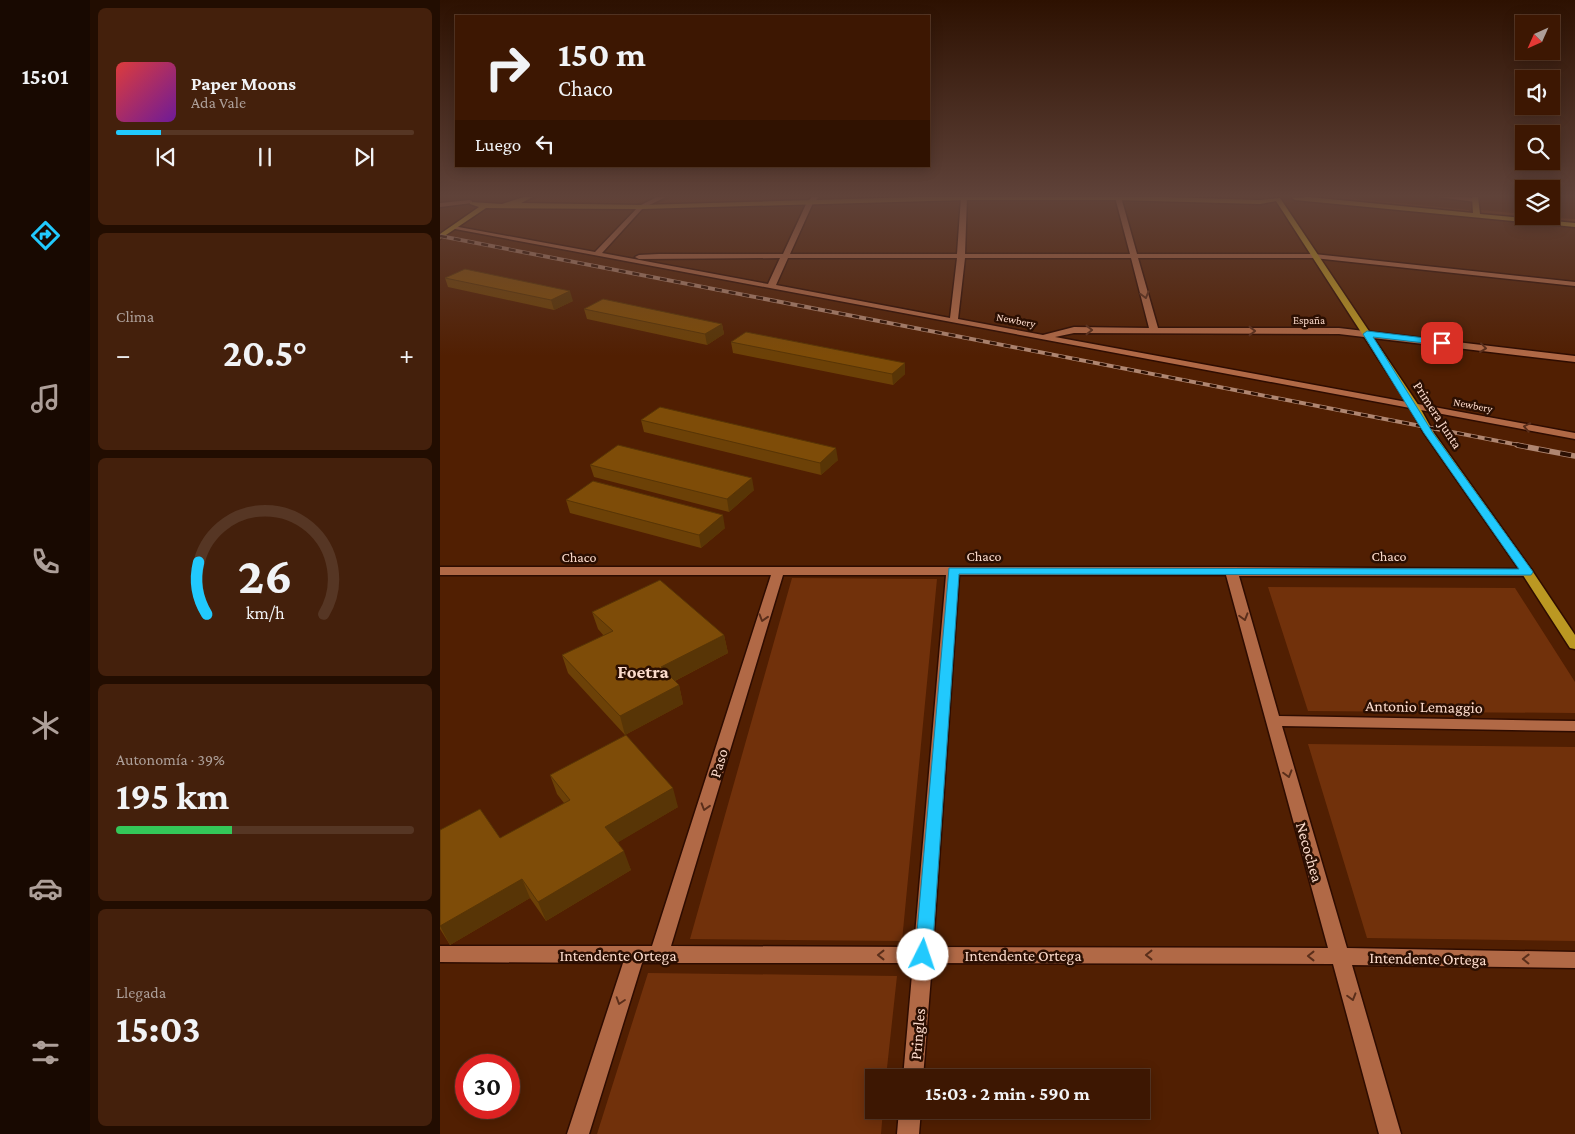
<!DOCTYPE html>
<html lang="es">
<meta charset="utf-8">
<style>
body{margin:0;font-family:"Crimson Pro",serif;background:#44200c;color:#f1f3f6;height:100vh;display:flex;flex-direction:column;font-size:19px;white-space:nowrap}
*{box-sizing:border-box;margin:0}
p{font-size:16px;color:#ad9f99}
.icon{flex:none;width:28px;height:28px;fill:none;stroke:currentColor;stroke-width:2;stroke-linecap:round;stroke-linejoin:round}
.map{position:relative;flex:1;overflow:hidden}
.panel{display:flex;flex-direction:column;gap:8px;padding:8px;background:#220d01;width:350px}
.panel>*{flex:none}
.banner{position:absolute;left:15px;top:15px;width:475px;height:152px;border-radius:0px;box-shadow:0 2px 12px #0003,0 0 0 1px #563624;background:#3d1702;color:#f1f3f6;overflow:hidden}
.needle{width:32px;rotate:225deg}
.tools{position:absolute;left:1075px;top:15px;display:grid;gap:10px}
.tools a{display:grid;place-items:center;width:45px;height:45px;border-radius:0px;background:#3d1702;box-shadow:0 2px 12px #0003,0 0 0 1px #563624;font-size:25px}
.speed{position:absolute;left:15px;top:1054px;display:flex;gap:10px;font-size:25px;font-weight:700;text-align:center}
.speed>*{display:grid;place-content:center;width:65px;height:65px;border-radius:50%;background:#3d1702;box-shadow:0 2px 12px #0003,0 0 0 1px #563624;line-height:1}
.speed .limit{border:8px solid #d22;background:#fff;color:#111}
.pin{position:absolute;display:grid;place-items:center;width:42px;height:42px;color:#fff;margin:-21px;border-radius:10px;box-shadow:0 2px 8px #0006}
.me{position:absolute;width:55px;margin:-28px;rotate:4deg;stroke-linejoin:round;filter:drop-shadow(0 0 4px #0008)}
.turn{display:flex;align-items:center;gap:18px;height:105px;padding:0 20px;font-size:22px}
.turn .icon{width:65px;height:65px;stroke-width:2.5}
.turn b{display:block;font-size:35px;line-height:42px}
.then{display:flex;align-items:center;height:48px;padding:0 20px;background:#0003;gap:10px;font-size:19px}
.big{font-size:38px;font-weight:700;line-height:1.1}
.panel .tile{flex:1;display:flex;flex-direction:column;justify-content:center;gap:8px;min-width:0;padding:0 18px;border-radius:8px;background:#44200c}
.panel .dial{align-items:center;gap:0}
.dial svg{height:130px;overflow:visible;fill:none;stroke:#563624;stroke-width:7;stroke-linecap:round;text-anchor:middle}
.dial text{fill:#f1f3f6;stroke:none}
.song{display:flex;align-items:center;gap:15px}
.cover{width:60px;height:60px;border-radius:8px;background:linear-gradient(135deg,hsl(0 70% 55%),hsl(280 70% 35%))}
.played{height:5px;border-radius:2px;background:linear-gradient(90deg,#21c9fd 15%,#563624 15%)}
.keys{display:flex;justify-content:space-around;direction:ltr}
.heat{display:flex;justify-content:space-between;align-items:center;font-size:28px;direction:ltr}
.charge{height:8px;border-radius:4px;background:linear-gradient(90deg,#34c759 39%,#563624 0)}
.trip{position:absolute;left:425px;top:1069px;width:285px;height:50px;border-radius:0px;background:#3d1702;box-shadow:0 2px 12px #0003,0 0 0 1px #563624;font-weight:700;line-height:50px;text-align:center}
main{display:flex;flex:1;min-height:0}
.tabs{display:flex;flex-direction:column;width:90px;justify-content:space-around;align-items:center;background:#180901;color:#ad9f99}
.tabs .icon{width:35px;height:35px}
.tabs .selected{color:#21c9fd}
.tabs b{font-size:22px;color:#f1f3f6}
.map>svg:first-child{display:block}
.green{fill:#71310b}
.lines{fill:none;stroke-linecap:round;stroke-linejoin:round}
.minor-casing{stroke:#2e0c00;stroke-width:3}
.major-casing{stroke:#2e0c00;stroke-width:3}
.minor{fill:#b16946;fill-rule:evenodd}
.major{fill:#bb9822;fill-rule:evenodd}
.rail-far1-casing{stroke:#af8671;stroke-width:4}
.rail-casing{stroke:#af8671;stroke-width:5.5}
.rail-far1{stroke:#2b0f02;stroke-width:2.5;stroke-dasharray:7;stroke-linecap:butt}
.rail{stroke:#2b0f02;stroke-width:4;stroke-dasharray:11;stroke-linecap:butt}
.wall{fill:#6c4107}
.shaded-wall{fill:#583506}
.building{fill:#7e4c08;stroke:#583506}
.oneway{stroke:#5a2e1a}
.route{fill:#21c9fd;stroke:#1583a4}
.labels{text-anchor:middle;stroke-width:5;stroke-linejoin:round;paint-order:stroke}
.far-street-label{font-size:11px;fill:#fcdbcc;stroke:#2b0f02}
.street-label{font-size:14px;fill:#fcdbcc;stroke:#2b0f02}
.near-street-label{font-size:16px;fill:#fcdbcc;stroke:#2b0f02}
.district-label{font-size:19px;font-weight:bold;fill:#fcdbcc;stroke:#2b0f02}
</style>
<main>
<nav class="tabs">
<b>15:01</b>
<svg class="icon selected" aria-label="directions" viewBox="0 0 24 24"><path d="M12 3l9 9-9 9-9-9zM9 14v-3h6M13 9l2 2-2 2"/></svg>
<svg class="icon" aria-label="music" viewBox="0 0 24 24"><path d="M9 18V5l10-2v13"/><circle cx="6" cy="18" r="3"/><circle cx="16" cy="16" r="3"/></svg>
<svg class="icon" aria-label="phone" viewBox="0 0 24 24"><path d="M5 4h4l2 5-3 2q2 4 5 5l2-3 5 2v4C11 20 4 13 5 4z"/></svg>
<svg class="icon" aria-label="climate" viewBox="0 0 24 24"><path d="M12 3v18M4 7l16 10M4 17L20 7"/></svg>
<svg class="icon" aria-label="car" viewBox="0 0 24 24"><path d="M5 17H2v-5l4-1 3-4h7l3 4 3 1v5h-3M9 17h6M6 11h13"/><circle cx="7" cy="17" r="2"/><circle cx="17" cy="17" r="2"/></svg>
<svg class="icon" aria-label="filters" viewBox="0 0 24 24"><path d="M4 7h16M4 17h16"/><circle cx="9" cy="7" r="2"/><circle cx="15" cy="17" r="2"/></svg>
</nav>
<section class="panel">
<div class="tile">
<div class="song"><i class="cover"></i><div><b>Paper Moons</b><p>Ada Vale</p></div></div>
<div class="played"></div>
<div class="keys"><svg class="icon" aria-label="previous" viewBox="0 0 24 24"><path d="M18 5L8 12l10 7zM5 5v14"/></svg><svg class="icon" aria-label="pause" viewBox="0 0 24 24"><path d="M8 5v14M16 5v14"/></svg><svg class="icon" aria-label="next" viewBox="0 0 24 24"><path d="M6 5l10 7-10 7zM19 5v14"/></svg></div>
</div>
<div class="tile"><p>Clima</p>
<div class="heat"><a>−</a><b class="big">20.5°</b><a>+</a></div>
</div>
<div class="tile dial"><svg viewBox="0 0 100 80">
<path d="M14 69A42 42 0 1 1 86 69"/>
<path d="M14 69A42 42 0 0 1 9 37" stroke="#21c9fd"/>
<text x="50" y="56" font-size="32" font-weight="700">26</text>
<text x="50" y="72" font-size="11">km/h</text>
</svg></div>
<div class="tile"><p>Autonomía · 39%</p><b class="big">195 km</b><div class="charge"></div></div>
<div class="tile"><p>Llegada</p><b class="big">15:03</b></div>
</section>
<div class="map">
<svg width="1135" height="1134" viewBox="0 0 1135 1134">
<rect width="100%" height="100%" fill="#511f02"/>
<path class="green" d="M 100,197 L 215,197 L 193,205 L 82,204 Z
M 234,197 L 369,197 L 364,201 L 216,204 Z
M 870,197 L 899,197 L 1029,210 L 1030,213 Z
M 1040,210 L 1084,214 L 1084,216 L 1135,219 L 1135,224 L 1040,215 Z
M 352,578 L 497,579 L 462,941 L 250,939 Z
M 828,587 L 1075,588 L 1135,682 L 1135,713 L 868,711 Z
M 868,744 L 1135,747 L 1135,941 L 927,938 Z
M 208,973 L 457,976 L 446,1077 L 434,1078 L 434,1110 L 443,1110 L 441,1134 L 157,1134 Z"/>
<g class="lines">
<defs>
<path id="minor" d="M 217,197 L 226,197 L 203,208 L 162,253 L 328,284 L 340,258 L 199,259 L 195,257 L 199,255 L 219,254 L 343,254 L 367,202 L 372,197 L 379,197 L 373,203 L 350,254 L 517,254 L 521,197 L 527,197 L 525,254 L 690,254 L 675,197 L 681,197 L 697,254 L 874,254 L 1135,282 L 1135,286 L 874,258 L 698,258 L 718,328 L 899,328 L 1135,356 L 1135,362 L 899,334 L 634,333 L 615,337 L 1135,433 L 1135,439 L 10,228 L 13,226 L 155,252 L 199,206 ZM 348,258 L 517,258 L 510,318 L 336,285 ZM 525,258 L 691,258 L 709,328 L 634,327 L 603,335 L 518,319 Z
M 997,197 L 1027,197 L 1039,200 L 1036,202 Z
M 30,200 L 32,201 L 32,203 L 0,207 L 0,203 Z
M 0,567 L 791,567 L 1091,569 L 1093,572 L 1091,575 L 1087,576 L 799,576 L 839,716 L 1135,721 L 1135,731 L 842,726 L 907,948 L 1135,952 L 1135,968 L 912,965 L 961,1134 L 939,1134 L 893,964 L 492,963 L 483,1078 L 463,1078 L 473,963 L 202,963 L 149,1134 L 127,1134 L 183,963 L 0,962 L 0,946 L 212,946 L 331,575 L 0,575 ZM 343,575 L 506,575 L 474,947 L 231,946 ZM 519,575 L 786,575 L 888,948 L 493,947 Z
M 459,1110 L 481,1110 L 479,1134 L 457,1134 Z"/>
<path id="major" d="M 84,197 L 93,197 L 81,203 L 201,205 L 478,197 L 723,197 L 820,200 L 840,198 L 979,406 L 994,433 L 1091,569 L 1135,635 L 1135,649 L 1130,648 L 1081,572 L 984,433 L 969,406 L 836,201 L 820,204 L 678,200 L 524,200 L 201,209 L 46,208 L 0,239 L 0,234 L 39,207 L 30,204 L 30,202 L 62,204 Z
M 868,197 L 1033,213 L 1032,197 L 1038,197 L 1040,214 L 1135,223 L 1135,227 L 855,200 L 852,198 Z"/>
</defs>
<use href="#minor" class="minor-casing"/>
<use href="#major" class="major-casing"/>
<use href="#minor" class="minor"/>
<use href="#major" class="major"/>
<defs>
<path id="rail-far1" d="M 0,236 L 1084,446"/>
<path id="rail" d="M 1077,445 L 1135,456"/>
</defs>
<use href="#rail-far1" class="rail-far1-casing"/>
<use href="#rail" class="rail-casing"/>
<use href="#rail-far1" class="rail-far1"/>
<use href="#rail" class="rail"/>
</g>
<path class="wall" d="M 5,278 L 133,301 L 114,310 L 8,287 Z
M 144,309 L 282,324 L 284,334 L 267,345 L 147,319 Z
M 291,342 L 465,363 L 465,374 L 453,385 L 293,353 Z
M 201,420 L 398,460 L 381,475 L 204,432 Z
M 150,465 L 314,490 L 289,512 L 154,477 Z
M 126,500 L 285,528 L 261,548 L 130,513 Z
M 152,612 L 284,635 L 288,653 L 235,681 L 239,685 L 243,704 L 185,735 L 128,673 L 122,655 L 164,636 L 158,629 Z
M 110,775 L 238,807 L 178,842 L 191,870 L 106,921 L 90,898 L 10,945 L 0,929 L 0,830 L 60,838 L 124,803 L 117,794 Z"/>
<path class="shaded-wall" d="M 130,291 L 133,301 L 114,310 L 111,300 Z
M 282,324 L 284,334 L 267,345 L 265,334 Z
M 465,363 L 465,374 L 453,385 L 452,374 Z
M 396,448 L 398,460 L 381,475 L 380,463 Z
M 312,478 L 314,490 L 289,512 L 287,499 Z
M 283,515 L 285,528 L 261,548 L 259,535 Z
M 284,635 L 288,653 L 225,686 L 221,667 Z
M 239,685 L 243,704 L 185,735 L 180,716 Z
M 233,788 L 238,807 L 172,846 L 165,827 Z
M 184,851 L 191,870 L 106,921 L 98,902 Z
M 82,879 L 90,898 L 10,945 L 0,926 Z"/>
<path class="building" d="M 25,269 L 130,291 L 111,300 L 5,278 Z
M 163,299 L 282,324 L 265,334 L 144,309 Z
M 306,332 L 465,363 L 452,374 L 291,342 Z
M 220,407 L 396,448 L 380,463 L 201,420 Z
M 178,445 L 312,478 L 287,499 L 150,465 Z
M 153,481 L 283,515 L 259,535 L 126,500 Z
M 220,580 L 284,635 L 221,667 L 239,685 L 180,716 L 122,655 L 173,631 L 152,612 Z
M 186,735 L 233,788 L 165,827 L 184,851 L 98,902 L 82,879 L 0,926 L 0,830 L 40,809 L 60,838 L 130,800 L 110,775 Z"/>
<defs><path id="oneway-chevron" d="M-2-3.5L2.5 0L-2 3.5" fill="none" stroke-width="1.6" stroke-linecap="round" stroke-linejoin="round" transform="scale(1.25)"/></defs>
<g class="oneway">
<use href="#oneway-chevron" transform="translate(705 295) rotate(75)"/>
<use href="#oneway-chevron" transform="translate(649 330)"/>
<use href="#oneway-chevron" transform="translate(812 331)"/>
<use href="#oneway-chevron" transform="translate(1043 348) rotate(7)"/>
<use href="#oneway-chevron" transform="translate(1087 427) rotate(-169)"/>
<use href="#oneway-chevron" transform="translate(804 617) rotate(74)"/>
<use href="#oneway-chevron" transform="translate(323 618) rotate(107)"/>
<use href="#oneway-chevron" transform="translate(848 774) rotate(74)"/>
<use href="#oneway-chevron" transform="translate(265 807) rotate(107)"/>
<use href="#oneway-chevron" transform="translate(441 955) rotate(-180)"/>
<use href="#oneway-chevron" transform="translate(709 955) rotate(-180)"/>
<use href="#oneway-chevron" transform="translate(871 956) rotate(-180)"/>
<use href="#oneway-chevron" transform="translate(1086 959) rotate(-179)"/>
<use href="#oneway-chevron" transform="translate(912 997) rotate(74)"/>
<use href="#oneway-chevron" transform="translate(180 1001) rotate(108)"/>
</g>
<linearGradient id="sky" x2="0" y2="1"><stop stop-color="#2d1101"/><stop offset="0.55" stop-color="#5f4239"/><stop offset="1" stop-color="#5f4239" stop-opacity="0"/></linearGradient>
<rect width="1135" height="356" fill="url(#sky)"/>
<path class="route" d="M 927,331 L 1002,340 L 1006,343 L 1002,345 L 933,337 L 993,433 L 1093,572 L 1091,575 L 519,574 L 492,955 L 489,960 L 483,963 L 477,960 L 475,955 L 509,568 L 1079,569 L 984,433 L 923,334 Z"/>
<g class="labels">
<g class="far-street-label">
<text transform="translate(576 320) rotate(11)" y="4">Newbery</text>
<text x="869" y="324">España</text>
<text transform="translate(1033 405) rotate(11)" y="4">Newbery</text>
</g>
<g class="street-label">
<text transform="translate(998 415) rotate(57)" y="5">Primera Junta</text>
<text x="544" y="561">Chaco</text>
<text x="949" y="561">Chaco</text>
<text x="139" y="562">Chaco</text>
</g>
<g class="near-street-label">
<text transform="translate(984 706) rotate(1)" y="6">Antonio Lemaggio</text>
<text transform="translate(278 763) rotate(-73)" y="6">Paso</text>
<text transform="translate(870 852) rotate(74)" y="6">Necochea</text>
<text x="178" y="961">Intendente Ortega</text>
<text x="583" y="961">Intendente Ortega</text>
<text transform="translate(988 958) rotate(1)" y="6">Intendente Ortega</text>
<text transform="translate(477 1034) rotate(-85)" y="6">Pringles</text>
</g>
<g class="district-label">
<text x="203" y="678">Foetra</text>
</g>
</g>
</svg>
<div class="tools">
<a><svg class="needle" viewBox="-14 -14 28 28"><path d="M0-13l5 13h-10z" fill="#e53935"/><path d="M0 13l5-13h-10z" fill="#ad9f99"/></svg></a>
<a><svg class="icon" aria-label="sound" viewBox="0 0 24 24"><path d="M4 9h4l5-4v14l-5-4H4zM17 9q2 3 0 6"/></svg></a>
<a><svg class="icon" aria-label="search" viewBox="0 0 24 24"><circle cx="10" cy="10" r="6"/><path d="M15 15l6 6"/></svg></a>
<a><svg class="icon" aria-label="layers" viewBox="0 0 24 24"><path d="M12 4l9 5-9 5-9-5zM3 14l9 5 9-5"/></svg></a>
</div>
<div class="speed"><div class="limit">30</div></div>
<div class="pin" style="left:1002px;top:343px;background:#d93025"><svg class="icon" aria-label="arrive" viewBox="0 0 24 24"><path d="M6 21V4h12l-3 4 3 4H6"/></svg></div>
<svg class="me" style="left:483px;top:955px" viewBox="-20 -20 40 40"><circle r="19" fill="#fff"/><path d="M0-13L10 11 0 6-10 11z" fill="#21c9fd"/></svg>
<div class="trip">15:03 · 2 min · 590 m</div>
<div class="banner">
<div class="turn"><svg class="icon" aria-label="right" viewBox="0 0 24 24"><path d="M7 20v-9h11M14 6l5 5-5 5"/></svg><div><b>150 m</b>Chaco</div></div>
<div class="then">Luego<svg class="icon" aria-label="left" viewBox="0 0 24 24"><path d="M17 20v-9H6M10 6l-5 5 5 5"/></svg></div>
</div>
</div>
</main>
